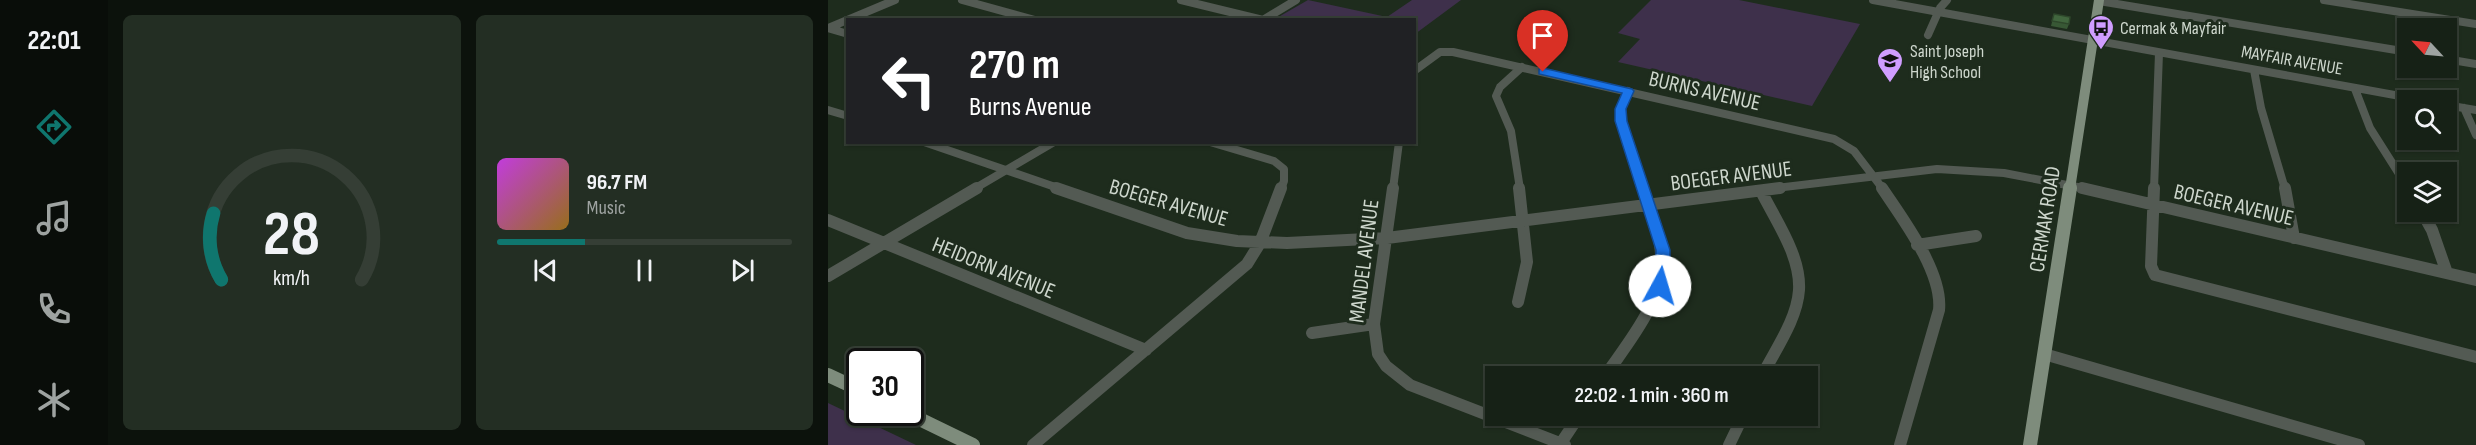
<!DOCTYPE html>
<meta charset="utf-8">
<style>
body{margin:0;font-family:"Sofia Sans Condensed",sans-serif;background:#232e23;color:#f1f3f6;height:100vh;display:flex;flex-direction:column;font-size:22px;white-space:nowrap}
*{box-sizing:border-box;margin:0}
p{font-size:20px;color:#9ea3a1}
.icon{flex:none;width:33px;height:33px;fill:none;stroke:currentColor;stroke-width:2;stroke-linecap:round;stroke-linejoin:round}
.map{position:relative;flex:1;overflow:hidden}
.side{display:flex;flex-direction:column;gap:15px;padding:15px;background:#0c120c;width:720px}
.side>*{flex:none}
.banner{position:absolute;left:18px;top:18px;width:570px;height:126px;border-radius:0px;box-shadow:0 2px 4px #0004,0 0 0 2px #353e35;background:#202124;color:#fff;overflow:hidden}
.needle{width:39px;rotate:296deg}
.tools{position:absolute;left:1569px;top:18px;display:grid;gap:12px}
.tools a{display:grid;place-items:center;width:60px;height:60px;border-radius:0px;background:#162116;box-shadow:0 2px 4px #0004,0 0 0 2px #353e35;font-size:30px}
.speed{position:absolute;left:18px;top:348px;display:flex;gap:12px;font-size:30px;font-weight:700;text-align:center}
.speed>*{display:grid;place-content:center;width:78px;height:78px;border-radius:50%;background:#162116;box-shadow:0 2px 4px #0004,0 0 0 2px #353e35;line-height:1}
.speed .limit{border:3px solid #111;border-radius:9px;background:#fff;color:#111}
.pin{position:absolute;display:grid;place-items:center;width:51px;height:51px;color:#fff;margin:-62px -26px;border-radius:50% 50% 50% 0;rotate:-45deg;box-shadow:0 0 6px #0007}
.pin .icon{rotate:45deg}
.me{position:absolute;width:66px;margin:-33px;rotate:6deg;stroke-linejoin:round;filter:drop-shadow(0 0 4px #0008)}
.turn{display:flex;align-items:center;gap:21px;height:126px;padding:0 24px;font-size:27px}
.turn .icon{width:78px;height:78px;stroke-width:2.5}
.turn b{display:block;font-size:42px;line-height:51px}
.side .widget{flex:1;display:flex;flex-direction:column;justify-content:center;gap:9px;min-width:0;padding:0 21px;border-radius:9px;background:#232e23}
.side .dial{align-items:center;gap:0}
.dial svg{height:156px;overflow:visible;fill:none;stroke:#353e35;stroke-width:7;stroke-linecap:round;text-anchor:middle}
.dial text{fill:#f1f3f6;stroke:none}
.song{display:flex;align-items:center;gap:18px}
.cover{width:72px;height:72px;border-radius:9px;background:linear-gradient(135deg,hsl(290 70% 55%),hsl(40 70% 35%))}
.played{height:6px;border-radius:3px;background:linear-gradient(90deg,#0f766e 30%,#353e35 30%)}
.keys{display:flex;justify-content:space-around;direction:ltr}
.side .tiles{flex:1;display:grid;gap:15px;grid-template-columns:repeat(2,1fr)}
.trip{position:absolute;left:657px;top:366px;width:333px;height:60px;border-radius:0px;background:#162116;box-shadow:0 2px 4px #0004,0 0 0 2px #353e35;font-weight:600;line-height:60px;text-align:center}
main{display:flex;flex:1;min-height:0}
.dock{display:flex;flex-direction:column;width:108px;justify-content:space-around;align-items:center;background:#090d09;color:#9ea3a1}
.dock .icon{width:42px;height:42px}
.dock .current{color:#0f766e}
.dock b{font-size:27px;color:#f1f3f6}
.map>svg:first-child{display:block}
.green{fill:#3e304b}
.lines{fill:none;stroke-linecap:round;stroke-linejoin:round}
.minor-far1{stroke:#535a53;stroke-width:8}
.minor{stroke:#535a53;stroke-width:12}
.major-far1{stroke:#7e8c7c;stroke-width:10}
.major{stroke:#7e8c7c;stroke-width:14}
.wall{fill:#385835}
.building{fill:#41663e;stroke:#2e472b;stroke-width:1.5}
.route{fill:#1a73e8;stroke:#114b97;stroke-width:1.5}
.labels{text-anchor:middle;stroke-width:6;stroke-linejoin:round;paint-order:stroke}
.far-poi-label{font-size:18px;fill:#ced7cd;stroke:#1e2c1d;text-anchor:start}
.far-street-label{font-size:18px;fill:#ced7cd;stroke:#1e2c1d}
.street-label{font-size:22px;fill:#ced7cd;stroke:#1e2c1d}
</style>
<main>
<nav class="dock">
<b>22:01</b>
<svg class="icon current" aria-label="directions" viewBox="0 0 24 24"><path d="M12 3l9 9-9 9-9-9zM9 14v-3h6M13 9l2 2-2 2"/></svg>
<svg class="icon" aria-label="music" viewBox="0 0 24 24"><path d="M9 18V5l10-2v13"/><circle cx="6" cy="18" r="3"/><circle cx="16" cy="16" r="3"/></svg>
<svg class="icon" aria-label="phone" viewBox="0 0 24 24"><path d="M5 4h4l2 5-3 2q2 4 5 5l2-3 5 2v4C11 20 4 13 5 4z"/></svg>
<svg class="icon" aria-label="climate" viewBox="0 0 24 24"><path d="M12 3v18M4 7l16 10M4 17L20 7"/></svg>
</nav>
<section class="side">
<div class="tiles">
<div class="widget dial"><svg viewBox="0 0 100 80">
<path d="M14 69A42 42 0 1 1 86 69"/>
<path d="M14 69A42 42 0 0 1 10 35" stroke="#0f766e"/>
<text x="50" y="56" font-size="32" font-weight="700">28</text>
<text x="50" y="72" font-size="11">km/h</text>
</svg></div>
<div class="widget">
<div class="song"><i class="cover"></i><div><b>96.7 FM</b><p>Music</p></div></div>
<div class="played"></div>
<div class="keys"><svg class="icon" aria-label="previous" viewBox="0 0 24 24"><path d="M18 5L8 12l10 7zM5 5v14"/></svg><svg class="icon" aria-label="pause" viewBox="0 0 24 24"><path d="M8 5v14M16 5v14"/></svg><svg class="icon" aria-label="next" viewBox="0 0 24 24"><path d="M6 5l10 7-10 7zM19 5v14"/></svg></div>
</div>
</div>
</section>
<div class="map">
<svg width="1648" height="445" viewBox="0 0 1648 445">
<rect width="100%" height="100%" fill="#1e2c1d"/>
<path class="green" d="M 480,0 L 559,17 L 584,0 L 633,0 L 587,34 L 586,20 L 447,19 Z
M 823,0 L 911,0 L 1032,24 L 984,106 L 790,62 L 812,39 L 790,33 Z
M 0,403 L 88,445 L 0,445 Z"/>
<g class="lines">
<path class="minor-far1" d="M 134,0 L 207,20
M 353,0 L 435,20
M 1045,0 L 1594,100
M 1496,0 L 1648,24
M 1271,1 L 1580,52
M 435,20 L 468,0
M 0,28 L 67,0
M 0,28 L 20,34
M 1100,35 L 1112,8 L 1119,0
M 1618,59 L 1648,64
M 1426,70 L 1433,108 L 1457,189
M 586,71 L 612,52 L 625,52 L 1006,139 L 1026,151 L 1055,189
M 1527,89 L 1542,128 L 1580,188
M 800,91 L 792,109 L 793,121 L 815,189
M 1618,105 L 1648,110
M 1636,108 L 1648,135
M 0,110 L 20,116
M 96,142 L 233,189
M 382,142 L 446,161 L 456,169 L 456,181 L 453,189
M 146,189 L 226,142
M 565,189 L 571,142
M 692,189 L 683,131 L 668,96 L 672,87 L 694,67
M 940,189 L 1109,169 L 1176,173 L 1260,189
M 1326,189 L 1331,53"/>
<path class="minor" d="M 228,188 L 359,233 L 409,241 L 459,243 L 559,238 L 952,188
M 565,188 L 546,324 L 550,354 L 558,366 L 582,385 L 737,445
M 1054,188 C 1074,218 1115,272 1111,310 L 1072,445
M 1254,188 L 1648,280
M 1326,188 L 1323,266 L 1327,275 L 1648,357
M 1457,188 L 1466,238
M 933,191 C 948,221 973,256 971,290 C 969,320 947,350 934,376
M 1594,212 L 1604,230 L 1619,273
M 0,220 L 318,350
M 1089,245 L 1148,236
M 0,276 L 149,188
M 690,302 L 699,262 L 691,188
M 484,333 L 546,324
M 1216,354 L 1531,445
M 777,376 C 801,341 837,300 833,255 C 832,232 822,210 815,188
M 733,443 L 751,416
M 205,445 L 419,264 L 432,243 L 453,188
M 901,445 L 915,416"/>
<path class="major-far1" d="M 1242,189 L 1271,0"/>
<path class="major" d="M 0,375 L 32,390
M 77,412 L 145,445
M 1202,445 L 1242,188"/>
</g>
<path class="wall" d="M 1226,14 L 1241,24 L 1239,29 L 1223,26 Z"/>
<path class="building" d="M 1226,14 L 1242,17 L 1241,24 L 1224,21 Z"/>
<path class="route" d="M 715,68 L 804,89 L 806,91 L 798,109 L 799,121 L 842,250 L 842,273 L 837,289 L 827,289 L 824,286 L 827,273 L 828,250 L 787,121 L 787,109 L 794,93 L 711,74 L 711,69 Z"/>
<defs>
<symbol id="bus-pin" viewBox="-11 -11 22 30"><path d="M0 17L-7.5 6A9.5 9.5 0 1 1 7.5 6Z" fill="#d09dff" stroke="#1e2c1d"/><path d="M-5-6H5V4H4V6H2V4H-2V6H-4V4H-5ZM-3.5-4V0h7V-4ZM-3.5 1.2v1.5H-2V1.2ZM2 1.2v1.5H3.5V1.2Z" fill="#111"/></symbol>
<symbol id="school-pin" viewBox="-11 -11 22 30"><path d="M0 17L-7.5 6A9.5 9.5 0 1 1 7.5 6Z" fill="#d09dff" stroke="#1e2c1d"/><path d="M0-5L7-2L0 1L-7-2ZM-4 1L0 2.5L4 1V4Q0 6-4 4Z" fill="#111"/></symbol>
</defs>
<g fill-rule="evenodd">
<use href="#bus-pin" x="1258" y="13" width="30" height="40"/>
<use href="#school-pin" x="1047" y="46" width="30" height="40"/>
</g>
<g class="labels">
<g class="far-poi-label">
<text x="1292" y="34">Cermak &amp; Mayfair</text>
<text x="1082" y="57">Saint Joseph<tspan x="1082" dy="21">High School</tspan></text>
</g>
<g class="far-street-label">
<text transform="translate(1464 60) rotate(10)" y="6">MAYFAIR AVENUE</text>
</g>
<g class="street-label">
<text transform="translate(877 90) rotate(13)" y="8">BURNS AVENUE</text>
<text transform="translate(903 175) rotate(-7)" y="8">BOEGER AVENUE</text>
<text transform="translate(341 202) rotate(16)" y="8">BOEGER AVENUE</text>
<text transform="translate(1406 204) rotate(13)" y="8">BOEGER AVENUE</text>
<text transform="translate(1216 219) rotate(-81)" y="8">CERMAK ROAD</text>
<text transform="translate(535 261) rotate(-83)" y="8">MANDEL AVENUE</text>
<text transform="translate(166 267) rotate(22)" y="8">HEIDORN AVENUE</text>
</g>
</g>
</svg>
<div class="tools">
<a><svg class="needle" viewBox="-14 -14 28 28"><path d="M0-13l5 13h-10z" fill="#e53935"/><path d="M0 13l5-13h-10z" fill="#9ea3a1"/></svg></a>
<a><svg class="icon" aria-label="search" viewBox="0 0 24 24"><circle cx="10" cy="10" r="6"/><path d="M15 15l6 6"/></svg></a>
<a><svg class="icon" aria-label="layers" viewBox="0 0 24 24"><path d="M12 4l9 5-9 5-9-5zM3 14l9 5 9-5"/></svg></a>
</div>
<div class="speed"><div class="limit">30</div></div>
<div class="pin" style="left:715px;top:72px;background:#d93025"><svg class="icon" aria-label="arrive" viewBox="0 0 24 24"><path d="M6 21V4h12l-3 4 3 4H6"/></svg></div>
<svg class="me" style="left:832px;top:286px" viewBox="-20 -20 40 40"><circle r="19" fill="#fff"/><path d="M0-13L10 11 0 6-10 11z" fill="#1a73e8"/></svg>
<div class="trip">22:02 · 1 min · 360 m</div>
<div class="banner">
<div class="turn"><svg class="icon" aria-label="left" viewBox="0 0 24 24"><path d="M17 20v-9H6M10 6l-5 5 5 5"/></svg><div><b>270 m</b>Burns Avenue</div></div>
</div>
</div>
</main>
